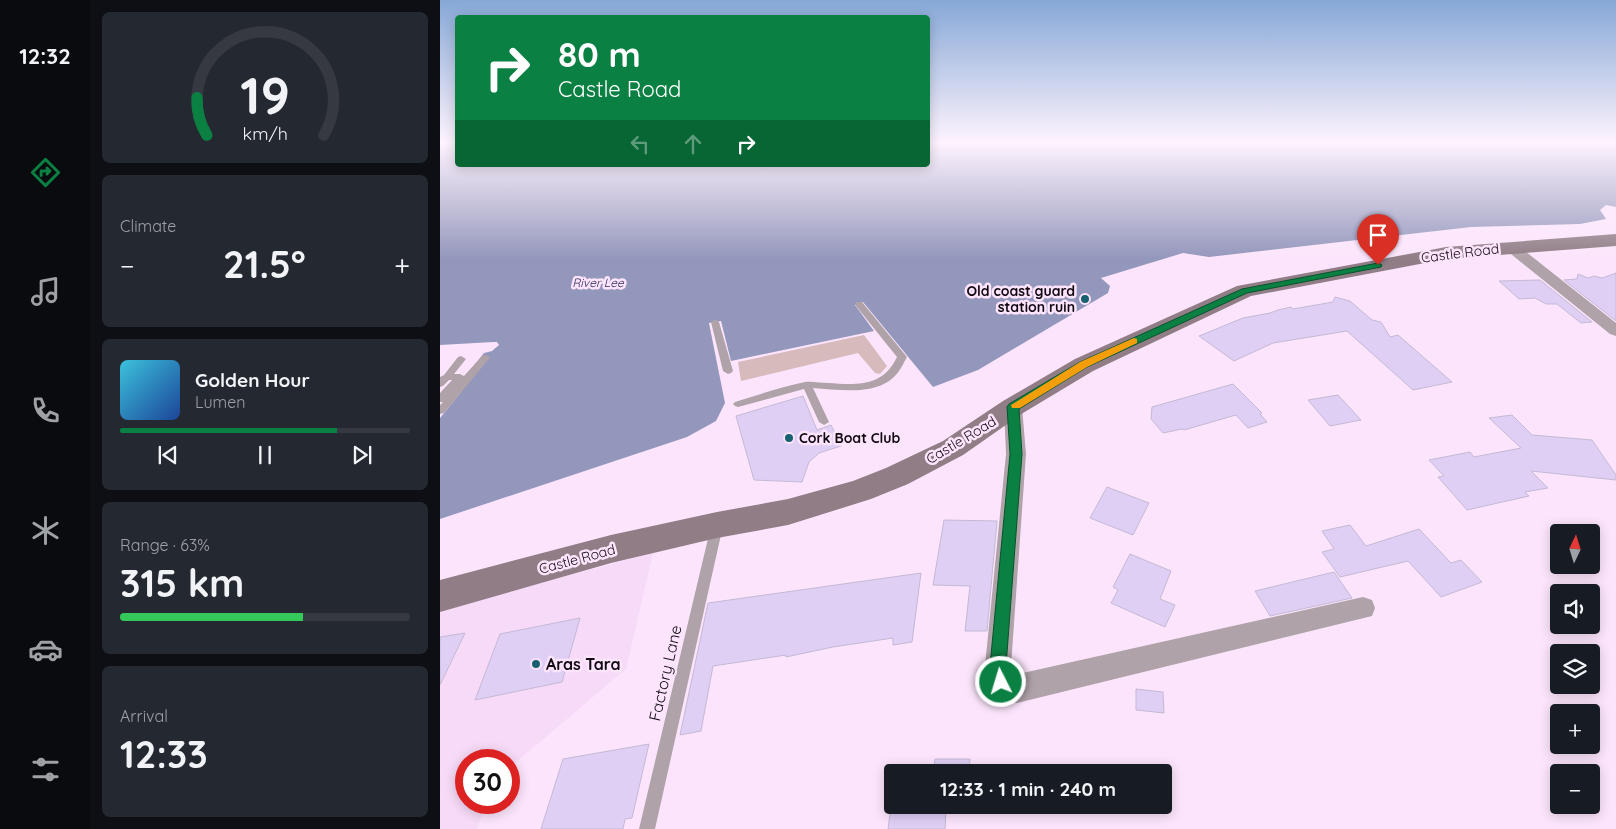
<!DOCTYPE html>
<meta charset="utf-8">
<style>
body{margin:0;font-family:Quicksand,sans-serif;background:#242831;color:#f1f3f6;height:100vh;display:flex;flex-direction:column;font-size:19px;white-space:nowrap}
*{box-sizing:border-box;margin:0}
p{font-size:16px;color:#9ea1a6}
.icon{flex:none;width:28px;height:28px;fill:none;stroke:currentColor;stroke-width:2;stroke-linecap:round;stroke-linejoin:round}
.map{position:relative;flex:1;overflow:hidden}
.sheet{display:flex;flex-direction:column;gap:12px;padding:12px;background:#0d0f14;width:350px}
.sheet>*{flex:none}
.guide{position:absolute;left:15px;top:15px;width:475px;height:152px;border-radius:5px;box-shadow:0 2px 12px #0003;background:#0b8043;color:#fff;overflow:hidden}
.needle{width:32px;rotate:4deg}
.controls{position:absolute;left:1110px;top:524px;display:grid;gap:10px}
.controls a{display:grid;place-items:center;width:50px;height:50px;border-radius:5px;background:#171b24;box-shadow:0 2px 12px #0003;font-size:25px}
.speed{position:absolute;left:15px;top:749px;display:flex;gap:10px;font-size:25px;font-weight:700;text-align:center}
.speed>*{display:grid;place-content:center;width:65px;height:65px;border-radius:50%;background:#171b24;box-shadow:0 2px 12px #0003;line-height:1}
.speed .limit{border:8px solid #d22;background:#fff;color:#111}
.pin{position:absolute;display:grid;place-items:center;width:42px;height:42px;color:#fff;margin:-51px -21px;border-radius:50% 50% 50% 0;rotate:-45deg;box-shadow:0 0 5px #0007}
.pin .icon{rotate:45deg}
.me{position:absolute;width:55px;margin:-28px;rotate:355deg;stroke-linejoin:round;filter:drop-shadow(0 0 4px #0008)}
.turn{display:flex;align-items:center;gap:18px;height:105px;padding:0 20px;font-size:22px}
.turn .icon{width:65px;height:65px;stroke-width:2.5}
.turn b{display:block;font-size:35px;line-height:42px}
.lanes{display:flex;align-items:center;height:48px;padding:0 20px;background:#0003;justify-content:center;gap:25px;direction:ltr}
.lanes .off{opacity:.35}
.big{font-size:38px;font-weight:700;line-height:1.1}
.sheet .tile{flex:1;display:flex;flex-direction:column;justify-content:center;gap:8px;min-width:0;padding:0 18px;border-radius:8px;background:#242831}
.sheet .dial{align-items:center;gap:0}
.dial svg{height:130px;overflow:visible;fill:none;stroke:#363941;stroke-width:7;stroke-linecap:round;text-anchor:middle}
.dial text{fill:#f1f3f6;stroke:none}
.song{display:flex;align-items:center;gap:15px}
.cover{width:60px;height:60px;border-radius:8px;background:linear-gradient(135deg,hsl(190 70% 55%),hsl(220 70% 35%))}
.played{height:5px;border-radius:2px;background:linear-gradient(90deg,#0b8043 75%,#363941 75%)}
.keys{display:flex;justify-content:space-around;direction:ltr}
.heat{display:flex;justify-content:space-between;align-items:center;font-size:28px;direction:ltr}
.charge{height:8px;border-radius:4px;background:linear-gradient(90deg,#34c759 63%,#363941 0)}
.trip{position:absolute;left:444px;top:764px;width:288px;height:50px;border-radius:5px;background:#171b24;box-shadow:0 2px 12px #0003;font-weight:700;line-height:50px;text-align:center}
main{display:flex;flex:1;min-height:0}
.menu{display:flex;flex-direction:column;width:90px;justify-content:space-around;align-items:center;background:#090b0e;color:#9ea1a6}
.menu .icon{width:35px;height:35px}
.menu .selected{color:#0b8043}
.menu b{font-size:22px;color:#f1f3f6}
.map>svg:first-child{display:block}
.built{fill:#f7daf7}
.green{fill:#d7babc}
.water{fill:#9497bc}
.building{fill:#dfcff5;stroke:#c4b9d4}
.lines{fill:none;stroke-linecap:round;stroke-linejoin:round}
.lane{fill:#afa2a8;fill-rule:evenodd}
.street{fill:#afa2a8;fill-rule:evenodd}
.secondary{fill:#907d86;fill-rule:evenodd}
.route{fill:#0b8043;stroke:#07532c}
.slow{fill:#f59e0b}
.poi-dot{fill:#17606f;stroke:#fce5fc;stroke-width:2}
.labels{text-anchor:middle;stroke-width:5;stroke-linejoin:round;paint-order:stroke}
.far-water-label{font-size:12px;font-style:italic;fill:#2e2d5e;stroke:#fce5fc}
.street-label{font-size:14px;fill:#110a11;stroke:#fce5fc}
.poi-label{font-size:14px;font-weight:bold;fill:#110a11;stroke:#fce5fc;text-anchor:end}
.near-poi-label{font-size:16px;font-weight:bold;fill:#110a11;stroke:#fce5fc;text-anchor:start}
.near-street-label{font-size:16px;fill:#110a11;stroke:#fce5fc}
</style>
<main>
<nav class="menu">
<b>12:32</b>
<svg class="icon selected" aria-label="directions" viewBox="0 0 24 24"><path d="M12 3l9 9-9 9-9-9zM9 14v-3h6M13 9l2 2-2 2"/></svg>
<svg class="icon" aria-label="music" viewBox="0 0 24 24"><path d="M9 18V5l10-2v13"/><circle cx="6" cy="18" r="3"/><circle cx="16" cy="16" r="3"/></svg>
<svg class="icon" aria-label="phone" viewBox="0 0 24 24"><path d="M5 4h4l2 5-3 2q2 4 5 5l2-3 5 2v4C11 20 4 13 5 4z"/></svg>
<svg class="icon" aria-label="climate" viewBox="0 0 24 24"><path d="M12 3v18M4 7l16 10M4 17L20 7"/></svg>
<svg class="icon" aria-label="car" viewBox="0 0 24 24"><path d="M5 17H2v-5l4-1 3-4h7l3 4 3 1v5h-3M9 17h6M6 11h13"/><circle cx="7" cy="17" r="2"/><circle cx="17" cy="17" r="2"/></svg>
<svg class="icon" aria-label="filters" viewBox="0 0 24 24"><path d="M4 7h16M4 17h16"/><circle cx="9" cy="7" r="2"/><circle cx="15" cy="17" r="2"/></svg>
</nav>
<section class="sheet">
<div class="tile dial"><svg viewBox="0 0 100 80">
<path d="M14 69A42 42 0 1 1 86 69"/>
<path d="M14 69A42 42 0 0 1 8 46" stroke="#0b8043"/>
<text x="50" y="56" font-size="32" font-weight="700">19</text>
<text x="50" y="72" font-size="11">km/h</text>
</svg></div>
<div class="tile"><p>Climate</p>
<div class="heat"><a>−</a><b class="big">21.5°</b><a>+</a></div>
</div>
<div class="tile">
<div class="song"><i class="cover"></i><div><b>Golden Hour</b><p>Lumen</p></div></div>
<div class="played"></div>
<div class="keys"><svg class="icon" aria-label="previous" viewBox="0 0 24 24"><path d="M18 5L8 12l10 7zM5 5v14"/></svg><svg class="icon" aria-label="pause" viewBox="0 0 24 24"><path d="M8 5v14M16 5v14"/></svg><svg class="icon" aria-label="next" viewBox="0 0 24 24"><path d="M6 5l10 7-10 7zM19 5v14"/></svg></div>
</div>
<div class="tile"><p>Range · 63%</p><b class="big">315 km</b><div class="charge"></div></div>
<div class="tile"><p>Arrival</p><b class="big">12:33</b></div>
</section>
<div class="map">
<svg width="1176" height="829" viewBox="0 0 1176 829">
<rect width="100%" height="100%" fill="#fce5fc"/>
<path class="built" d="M 213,553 L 186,669 L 69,768 L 69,760 L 26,760 L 26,802 L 46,803 L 37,829 L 0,829 L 0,610 Z"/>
<path class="green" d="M 424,335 L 447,366 L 440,374 L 435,373 L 418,353 L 301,381 L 298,362 Z"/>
<path class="water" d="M 0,143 L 17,143 L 18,165 L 488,165 L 488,143 L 1176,143 L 1176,207 L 1166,205 L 1160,210 L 1166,219 L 1140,224 L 1031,227 L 769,257 L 743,253 L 661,278 L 670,286 L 668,293 L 538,370 L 493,387 L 423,302 L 415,305 L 434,331 L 291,361 L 281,321 L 269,323 L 285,403 L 276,421 L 247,437 L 0,519 L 0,418 L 22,391 L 14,391 L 44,353 L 52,351 L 59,345 L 57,342 L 53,342 L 0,345 Z"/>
<path class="building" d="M 1176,273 L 1176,321 L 1124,280 L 1137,279 L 1138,274 L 1148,278 L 1154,276 L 1162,278 Z
M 1100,280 L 1152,322 L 1141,323 L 1117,304 L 1106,304 L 1095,298 L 1079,299 L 1059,281 Z
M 895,297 L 910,301 L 932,320 L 941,322 L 950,337 L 958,335 L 1012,382 L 973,390 L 907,331 L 833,343 L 794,361 L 759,336 L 803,318 L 830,313 L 838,310 L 851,307 L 853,309 L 893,302 Z
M 793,384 L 822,413 L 820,414 L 827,422 L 808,428 L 796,415 L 744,430 L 742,429 L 723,433 L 711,419 L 712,407 Z
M 898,395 L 921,420 L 890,426 L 868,400 Z
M 363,396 L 377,430 L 391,425 L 401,446 L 379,453 L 369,462 L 362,482 L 314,480 L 296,416 Z
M 1072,415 L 1092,435 L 1152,440 L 1176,475 L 1176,480 L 1091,471 L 1108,488 L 1085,492 L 1089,496 L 1027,510 L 998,477 L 1004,476 L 989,460 L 1030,452 L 1034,457 L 1081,448 L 1049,418 Z
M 667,487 L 709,503 L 693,535 L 650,518 Z
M 504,520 L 557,521 L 547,631 L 525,631 L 530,586 L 493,585 Z
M 910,525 L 926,546 L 979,529 L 1011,563 L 1021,560 L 1042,582 L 1001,597 L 968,561 L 900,577 L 882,552 L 894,549 L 882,531 Z
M 690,554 L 731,571 L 720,599 L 735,605 L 725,627 L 671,603 L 678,590 L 673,587 Z
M 894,572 L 912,598 L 830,616 L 815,591 Z
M 481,573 L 472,642 L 453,645 L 453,638 L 393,647 L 346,657 L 346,655 L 273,666 L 261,731 L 240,735 L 268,603 Z
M 140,618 L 122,682 L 35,700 L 60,634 Z
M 25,633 L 0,685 L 0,637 Z
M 696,689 L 723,692 L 724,713 L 696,710 Z
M 209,744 L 192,818 L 185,819 L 183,829 L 101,829 L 123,759 Z
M 495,759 L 530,759 L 529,772 L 456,772 L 457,767 L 494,767 Z
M 452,799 L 452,805 L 527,805 L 527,808 L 506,808 L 505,829 L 448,829 Z"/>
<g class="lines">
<path class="lane" d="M 416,302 L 422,302 L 467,357 C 464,362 462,367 459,371 C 441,397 401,390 373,388 L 389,422 L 384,425 L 379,422 L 364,389 L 298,407 L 295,406 L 293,404 L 295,402 C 318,395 341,387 365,382 C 372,381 381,383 388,383 C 417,385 443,387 457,357 L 416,306 Z
M 275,319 L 279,322 L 293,371 L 291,373 L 288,374 L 283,371 L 271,322 Z
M 45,355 L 48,356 L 50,358 L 48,360 L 4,413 L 0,414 L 0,405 L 3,402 L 0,402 L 0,393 L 12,380 L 9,380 L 3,386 L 0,387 L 0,377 L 4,375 L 18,357 L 21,356 L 26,359 L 14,374 L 20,374 L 24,376 L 42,356 Z
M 277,521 L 281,523 L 283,526 L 215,829 L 199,829 L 271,526 L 273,523 Z"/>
<path class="street" d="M 1071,243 L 1076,244 L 1176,323 L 1176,336 L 1170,334 L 1066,250 L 1064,247 L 1066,244 Z
M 573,401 L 580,403 L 582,407 L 586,454 L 571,666 L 574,675 L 923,597 L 932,600 L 935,608 L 932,616 L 577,703 C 552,703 548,687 545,666 L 566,454 L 564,407 L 566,403 Z"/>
<path class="secondary" d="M 1176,234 L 1176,246 L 1006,259 L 811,296 L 653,371 L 583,413 L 523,455 L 468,484 L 431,499 L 348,525 L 277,538 L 171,563 L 0,612 L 0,580 L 171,535 L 277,512 L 348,499 L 413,481 L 446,468 L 503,441 L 563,401 L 635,359 L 797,286 L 1006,247 Z"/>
</g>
<linearGradient id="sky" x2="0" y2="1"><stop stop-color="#86a8d6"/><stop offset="0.55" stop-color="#fef3fe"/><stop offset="1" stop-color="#fef3fe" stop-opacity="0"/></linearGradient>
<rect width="1176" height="259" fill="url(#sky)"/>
<path class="route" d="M 938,263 L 942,265 L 941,267 L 807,293 L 647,367 L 579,409 L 582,454 L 566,666 L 569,682 L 567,688 L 561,690 L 555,688 L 550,666 L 570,454 L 567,407 L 569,404 L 640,362 L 802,289 Z"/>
<path class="slow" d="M 694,338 L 697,339 L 697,343 L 647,367 L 580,408 L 572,408 L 571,405 L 640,362 Z"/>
<g class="poi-dot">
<circle cx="645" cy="299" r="5"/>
<circle cx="349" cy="438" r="5"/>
<circle cx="96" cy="664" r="5"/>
</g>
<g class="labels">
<g class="far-water-label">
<text x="158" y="287">River Lee</text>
</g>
<g class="street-label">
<text transform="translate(1020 253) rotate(-7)" y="5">Castle Road</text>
<text transform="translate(521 440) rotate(-31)" y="5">Castle Road</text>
<text transform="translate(137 559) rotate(-15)" y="5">Castle Road</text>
</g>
<g class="poi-label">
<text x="635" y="296">Old coast guard<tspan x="635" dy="16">station ruin</tspan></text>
<text x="359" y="443" text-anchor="start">Cork Boat Club</text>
</g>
<g class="near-poi-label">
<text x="106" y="670">Aras Tara</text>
</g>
<g class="near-street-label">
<text transform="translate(225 673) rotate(-77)" y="6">Factory Lane</text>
</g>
</g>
</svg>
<div class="controls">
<a><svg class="needle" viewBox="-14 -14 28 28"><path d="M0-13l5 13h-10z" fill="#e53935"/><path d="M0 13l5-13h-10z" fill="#9ea1a6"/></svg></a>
<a><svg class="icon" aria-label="sound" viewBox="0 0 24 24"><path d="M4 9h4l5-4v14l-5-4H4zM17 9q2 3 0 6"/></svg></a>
<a><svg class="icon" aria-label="layers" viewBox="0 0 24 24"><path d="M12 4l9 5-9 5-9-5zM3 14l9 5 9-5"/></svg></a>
<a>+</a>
<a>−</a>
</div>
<div class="speed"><div class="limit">30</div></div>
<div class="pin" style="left:938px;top:265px;background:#d93025"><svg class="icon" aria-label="arrive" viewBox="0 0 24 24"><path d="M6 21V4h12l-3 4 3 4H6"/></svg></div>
<svg class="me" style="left:561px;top:682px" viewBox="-20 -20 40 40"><circle r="17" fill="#0b8043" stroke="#fff" stroke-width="3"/><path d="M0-11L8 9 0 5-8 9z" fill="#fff"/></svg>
<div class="trip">12:33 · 1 min · 240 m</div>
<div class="guide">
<div class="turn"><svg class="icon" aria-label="right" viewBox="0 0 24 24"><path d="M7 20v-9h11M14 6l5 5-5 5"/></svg><div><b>80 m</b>Castle Road</div></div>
<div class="lanes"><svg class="icon off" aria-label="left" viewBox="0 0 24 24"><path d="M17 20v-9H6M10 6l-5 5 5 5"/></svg><svg class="icon off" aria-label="ahead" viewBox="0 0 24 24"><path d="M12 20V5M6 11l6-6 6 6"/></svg><svg class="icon" aria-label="right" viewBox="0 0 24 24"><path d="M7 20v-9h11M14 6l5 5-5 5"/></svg></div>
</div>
</div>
</main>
